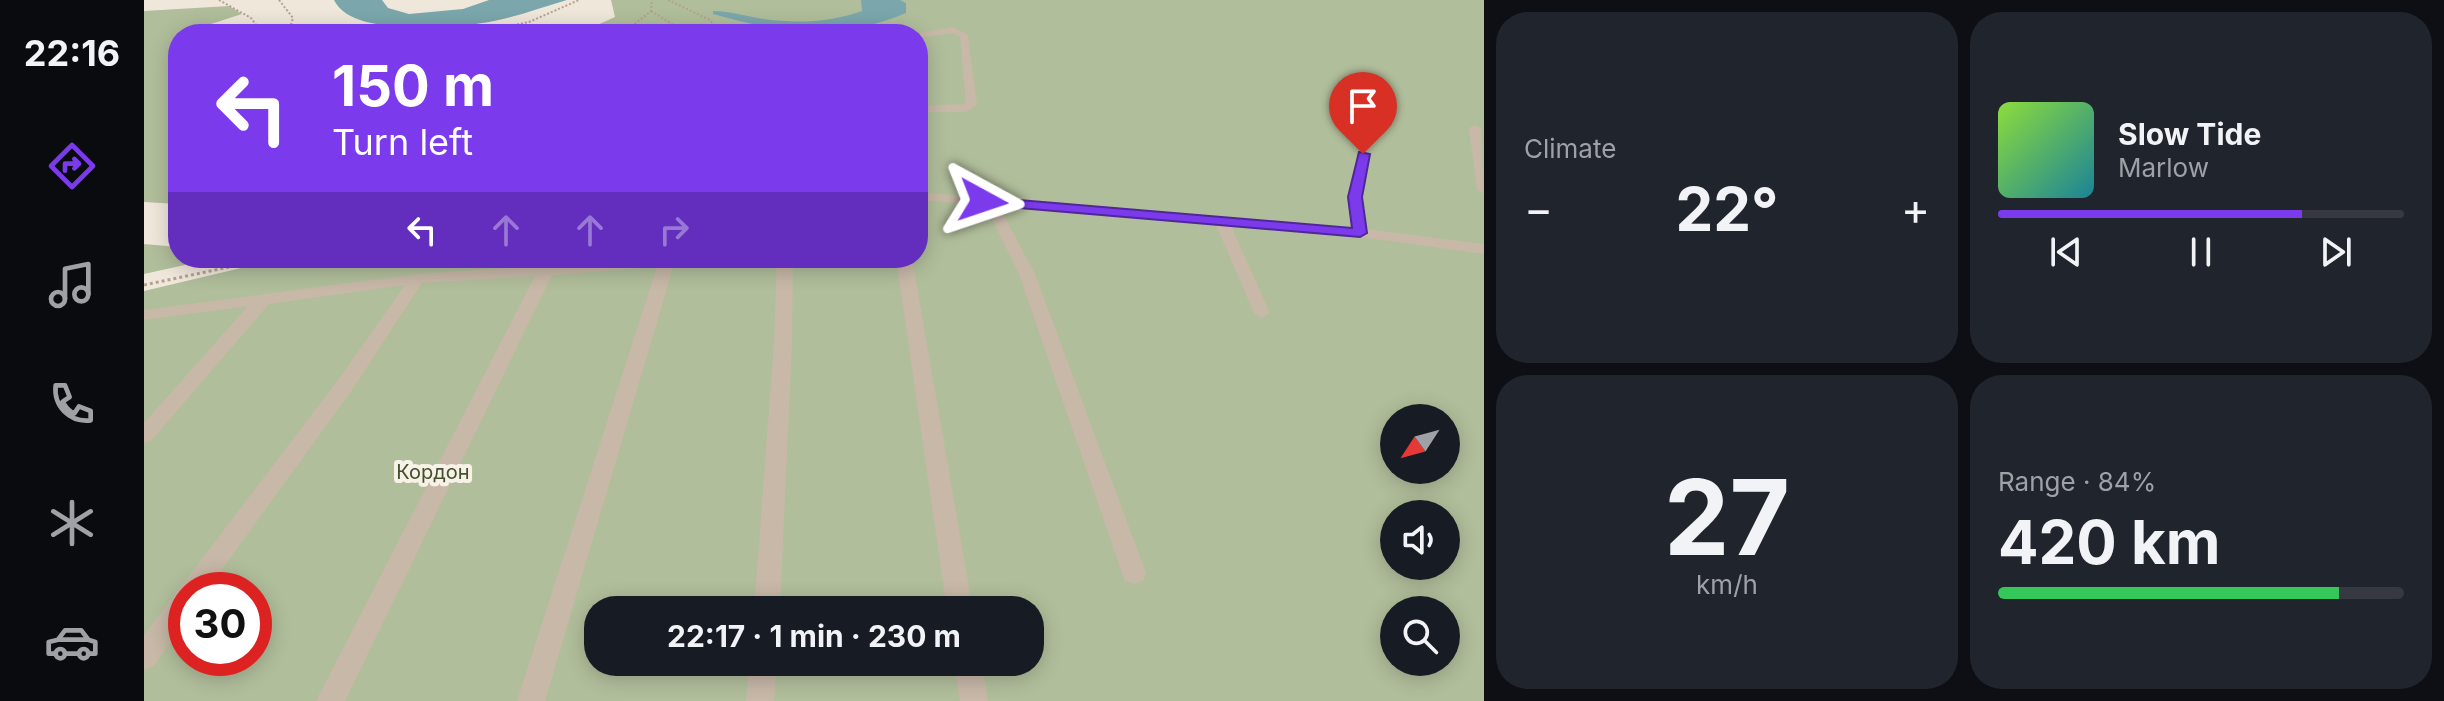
<!DOCTYPE html>
<meta charset="utf-8">
<style>
body{margin:0;font-family:Inter,sans-serif;background:#20242c;color:#f1f3f6;height:100vh;display:flex;flex-direction:column;font-size:30px;white-space:nowrap}
*{box-sizing:border-box;margin:0}
p{font-size:26px;color:#9ea1a6}
.icon{flex:none;width:44px;height:44px;fill:none;stroke:currentColor;stroke-width:2;stroke-linecap:round;stroke-linejoin:round}
.map{position:relative;flex:1;overflow:hidden}
.drawer{display:flex;flex-direction:column;gap:12px;padding:12px;background:#0d0f14;width:960px}
.drawer>*{flex:none}
.guide{position:absolute;left:24px;top:24px;width:760px;height:244px;border-radius:32px;box-shadow:0 4px 20px #0003;background:#7c3aed;color:#fff;overflow:hidden}
.needle{width:52px;rotate:234deg}
.buttons{position:absolute;left:1236px;top:404px;display:grid;gap:16px}
.buttons a{display:grid;place-items:center;width:80px;height:80px;border-radius:50%;background:#171b24;box-shadow:0 4px 20px #0003;font-size:40px}
.speed{position:absolute;left:24px;top:572px;display:flex;gap:16px;font-size:40px;font-weight:700;text-align:center}
.speed>*{display:grid;place-content:center;width:104px;height:104px;border-radius:50%;background:#171b24;box-shadow:0 4px 20px #0003;line-height:1}
.speed .limit{border:12px solid #d22;background:#fff;color:#111}
.pin{position:absolute;display:grid;place-items:center;width:68px;height:68px;color:#fff;margin:-82px -34px;border-radius:50% 50% 50% 0;rotate:-45deg;box-shadow:0 0 8px #0007}
.pin .icon{rotate:45deg}
.me{position:absolute;width:88px;margin:-44px;rotate:95deg;stroke-linejoin:round;filter:drop-shadow(0 0 6px #0008)}
.turn{display:flex;align-items:center;gap:28px;height:168px;padding:0 32px;font-size:36px}
.turn .icon{width:104px;height:104px;stroke-width:2.5}
.turn b{display:block;font-size:56px;line-height:68px}
.lanes{display:flex;align-items:center;height:76px;padding:0 32px;background:#0003;justify-content:center;gap:40px;direction:ltr}
.lanes .off{opacity:.35}
.big{font-size:60px;font-weight:700;line-height:1.1}
.drawer .card{flex:1;display:flex;flex-direction:column;justify-content:center;gap:12px;min-width:0;padding:0 28px;border-radius:32px;background:#20242c}
.drawer .dial{align-items:center;gap:0}
.dial b{font-size:104px;line-height:1}
.song{display:flex;align-items:center;gap:24px}
.cover{width:96px;height:96px;border-radius:12px;background:linear-gradient(135deg,hsl(90 70% 55%),hsl(190 70% 35%))}
.played{height:8px;border-radius:4px;background:linear-gradient(90deg,#7c3aed 75%,#363941 75%)}
.keys{display:flex;justify-content:space-around;direction:ltr}
.heat{display:flex;justify-content:space-between;align-items:center;font-size:44px;direction:ltr}
.charge{height:12px;border-radius:6px;background:linear-gradient(90deg,#34c759 84%,#363941 0)}
.drawer .tiles{flex:1;display:grid;gap:12px;grid-template-columns:repeat(2,1fr)}
.trip{position:absolute;left:440px;top:596px;width:460px;height:80px;border-radius:32px;background:#171b24;box-shadow:0 4px 20px #0003;font-weight:700;line-height:80px;text-align:center}
main{display:flex;flex:1;min-height:0}
.tabs{display:flex;flex-direction:column;width:144px;justify-content:space-around;align-items:center;background:#090b0e;color:#9ea1a6}
.tabs .icon{width:56px;height:56px}
.tabs .selected{color:#7c3aed}
.tabs b{font-size:36px;color:#f1f3f6}
.map>svg:first-child{display:block}
.green{fill:#b1be9b;fill-rule:evenodd}
.water{fill:#7ba7ac}
.lines{fill:none;stroke-linecap:round;stroke-linejoin:round}
.path-far1{stroke:#b3a292;stroke-width:2;stroke-dasharray:2 2;stroke-linecap:butt}
.path{stroke:#b3a292;stroke-width:3;stroke-dasharray:3 3;stroke-linecap:butt}
.minor{fill:#c7b8a7;fill-rule:evenodd}
.route{fill:#7c3aed;stroke:#51269a;stroke-width:2}
.labels{text-anchor:middle;stroke-width:8;stroke-linejoin:round;paint-order:stroke}
.park-label{font-size:20px;fill:#42512c;stroke:#f8f1e7}
</style>
<main>
<nav class="tabs">
<b>22:16</b>
<svg class="icon selected" aria-label="directions" viewBox="0 0 24 24"><path d="M12 3l9 9-9 9-9-9zM9 14v-3h6M13 9l2 2-2 2"/></svg>
<svg class="icon" aria-label="music" viewBox="0 0 24 24"><path d="M9 18V5l10-2v13"/><circle cx="6" cy="18" r="3"/><circle cx="16" cy="16" r="3"/></svg>
<svg class="icon" aria-label="phone" viewBox="0 0 24 24"><path d="M5 4h4l2 5-3 2q2 4 5 5l2-3 5 2v4C11 20 4 13 5 4z"/></svg>
<svg class="icon" aria-label="climate" viewBox="0 0 24 24"><path d="M12 3v18M4 7l16 10M4 17L20 7"/></svg>
<svg class="icon" aria-label="car" viewBox="0 0 24 24"><path d="M5 17H2v-5l4-1 3-4h7l3 4 3 1v5h-3M9 17h6M6 11h13"/><circle cx="7" cy="17" r="2"/><circle cx="17" cy="17" r="2"/></svg>
</nav>
<div class="map">
<svg width="1340" height="701" viewBox="0 0 1340 701">
<rect width="100%" height="100%" fill="#f0e7db"/>
<path class="green" d="M 467,0 L 1340,0 L 1340,701 L 0,701 L 0,291 L 139,258 L 774,258 L 774,34 L 433,34 L 471,17 ZM 1250,418 L 1302,418 L 1302,470 L 1250,470 ZM 1250,514 L 1302,514 L 1302,566 L 1250,566 ZM 42,590 L 110,590 L 110,658 L 42,658 ZM 454,610 L 886,610 L 886,662 L 454,662 ZM 1250,610 L 1302,610 L 1302,662 L 1250,662 Z
M 85,6 L 98,14 L 67,24 L 88,26 L 90,29 L 71,34 L 34,34 L 32,77 L 34,78 L 34,204 L 0,202 L 0,11 Z
M 0,244 L 34,247 L 34,258 L 58,258 L 59,261 L 0,274 Z"/>
<path class="water" d="M 190,0 L 238,0 L 244,8 L 265,14 L 319,9 L 345,0 L 423,0 C 399,7 375,16 350,21 C 315,28 207,38 190,0 Z
M 717,0 L 756,0 L 762,3 L 762,13 C 697,41 635,33 569,14 L 569,11 C 585,11 598,15 613,18 C 648,24 685,23 718,11 Z"/>
<g class="lines">
<path class="path-far1" d="M 75,0 L 107,18 L 115,29 L 105,34
M 135,0 L 149,18 L 145,31 L 152,34
M 524,0 L 566,20 L 572,28 L 566,34
M 507,11 L 536,29 L 554,34
M 326,34 L 385,22 L 435,0
M 478,34 L 507,11 L 508,0"/>
<path class="path" d="M 0,285 L 128,258"/>
<path class="minor" d="M 809,27 L 824,35 L 833,105 L 821,112 L 774,112 L 774,106 L 822,104 L 816,36 L 808,33 L 774,38 L 774,34 L 770,34 Z
M 1331,125 L 1337,128 L 1340,194 L 1333,190 L 1325,128 Z
M 1219,150 L 1225,154 L 1218,197 L 1223,229 L 1340,244 L 1340,254 L 1216,237 L 1087,226 L 1126,313 L 1118,318 L 1110,313 L 1072,225 L 774,200 L 774,192 L 1208,228 L 1204,197 L 1213,154 Z
M 833,208 L 857,210 L 891,274 L 1002,573 L 999,581 L 990,584 L 981,581 L 978,573 L 875,274 L 847,217 L 833,216 L 826,212 Z
M 513,258 L 532,258 L 401,701 L 373,701 L 513,267 L 408,275 L 201,701 L 172,701 L 391,276 L 278,283 L 208,390 L 63,590 L 42,590 L 42,621 L 10,666 L 0,670 L 0,635 L 194,380 L 261,285 L 125,304 L 7,441 L 0,443 L 0,423 L 104,306 L 0,320 L 0,310 L 273,274 Z
M 633,258 L 649,258 L 648,342 L 636,610 L 610,610 L 630,342 Z
M 752,258 L 768,258 L 829,610 L 803,610 Z
M 605,662 L 633,662 L 630,701 L 602,701 Z
M 810,662 L 838,662 L 844,701 L 816,701 Z"/>
</g>
<path class="route" d="M 1215,152 L 1226,154 L 1218,197 L 1223,233 L 1216,237 L 839,205 L 832,201 L 839,197 L 1208,228 L 1204,197 Z"/>
<g class="labels">
<g class="park-label">
<text x="289" y="479">Кордон</text>
</g>
</g>
</svg>
<div class="buttons">
<a><svg class="needle" viewBox="-14 -14 28 28"><path d="M0-13l5 13h-10z" fill="#e53935"/><path d="M0 13l5-13h-10z" fill="#9ea1a6"/></svg></a>
<a><svg class="icon" aria-label="sound" viewBox="0 0 24 24"><path d="M4 9h4l5-4v14l-5-4H4zM17 9q2 3 0 6"/></svg></a>
<a><svg class="icon" aria-label="search" viewBox="0 0 24 24"><circle cx="10" cy="10" r="6"/><path d="M15 15l6 6"/></svg></a>
</div>
<div class="speed"><div class="limit">30</div></div>
<div class="pin" style="left:1219px;top:154px;background:#d93025"><svg class="icon" aria-label="arrive" viewBox="0 0 24 24"><path d="M6 21V4h12l-3 4 3 4H6"/></svg></div>
<svg class="me" style="left:839px;top:201px" viewBox="-20 -20 40 40"><path d="M0-17L14 15 0 8-14 15z" fill="#7c3aed" stroke="#fff" stroke-width="4"/></svg>
<div class="trip">22:17 · 1 min · 230 m</div>
<div class="guide">
<div class="turn"><svg class="icon" aria-label="left" viewBox="0 0 24 24"><path d="M17 20v-9H6M10 6l-5 5 5 5"/></svg><div><b>150 m</b>Turn left</div></div>
<div class="lanes"><svg class="icon" aria-label="left" viewBox="0 0 24 24"><path d="M17 20v-9H6M10 6l-5 5 5 5"/></svg><svg class="icon off" aria-label="ahead" viewBox="0 0 24 24"><path d="M12 20V5M6 11l6-6 6 6"/></svg><svg class="icon off" aria-label="ahead" viewBox="0 0 24 24"><path d="M12 20V5M6 11l6-6 6 6"/></svg><svg class="icon off" aria-label="right" viewBox="0 0 24 24"><path d="M7 20v-9h11M14 6l5 5-5 5"/></svg></div>
</div>
</div>
<section class="drawer">
<div class="tiles">
<div class="card"><p>Climate</p>
<div class="heat"><a>−</a><b class="big">22°</b><a>+</a></div>
</div>
<div class="card">
<div class="song"><i class="cover"></i><div><b>Slow Tide</b><p>Marlow</p></div></div>
<div class="played"></div>
<div class="keys"><svg class="icon" aria-label="previous" viewBox="0 0 24 24"><path d="M18 5L8 12l10 7zM5 5v14"/></svg><svg class="icon" aria-label="pause" viewBox="0 0 24 24"><path d="M8 5v14M16 5v14"/></svg><svg class="icon" aria-label="next" viewBox="0 0 24 24"><path d="M6 5l10 7-10 7zM19 5v14"/></svg></div>
</div>
<div class="card dial"><b>27</b><p>km/h</p></div>
<div class="card"><p>Range · 84%</p><b class="big">420 km</b><div class="charge"></div></div>
</div>
</section>
</main>
